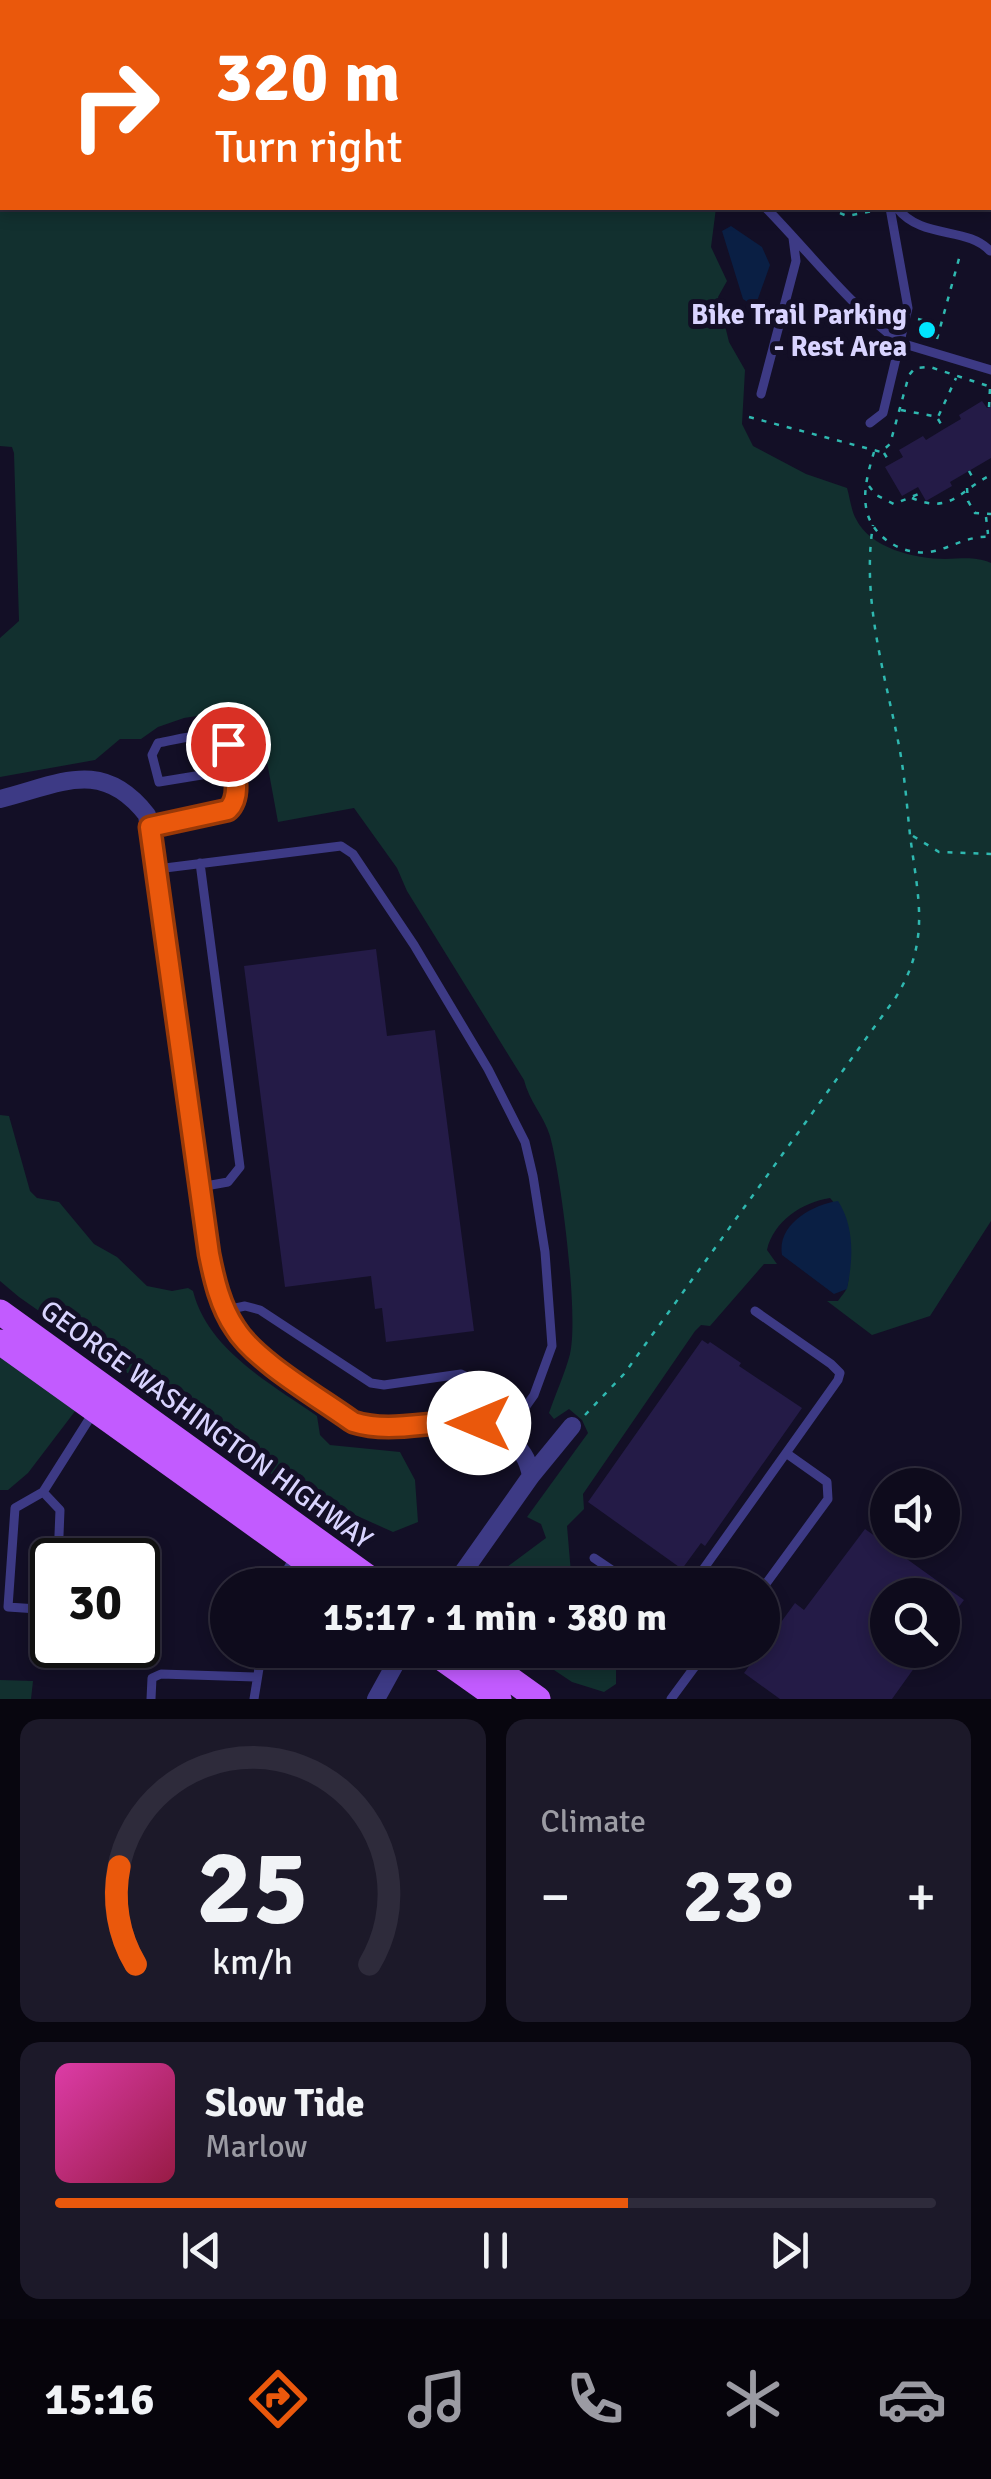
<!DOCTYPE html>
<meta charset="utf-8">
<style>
body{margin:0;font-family:Signika,sans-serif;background:#1c1929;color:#f1f3f6;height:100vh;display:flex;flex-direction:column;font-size:38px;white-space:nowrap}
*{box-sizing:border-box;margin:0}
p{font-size:32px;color:#9b9ba3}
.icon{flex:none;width:55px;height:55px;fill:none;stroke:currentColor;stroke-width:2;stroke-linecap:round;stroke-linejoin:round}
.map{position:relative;height:1699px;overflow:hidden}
.sheet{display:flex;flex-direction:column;gap:20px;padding:20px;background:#08060f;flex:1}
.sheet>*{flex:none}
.top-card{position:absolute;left:0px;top:0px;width:992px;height:210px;box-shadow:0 5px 15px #0003,0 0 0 2px #2e2b3b;background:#ea580c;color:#fff;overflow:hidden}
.tools{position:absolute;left:870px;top:1468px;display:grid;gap:20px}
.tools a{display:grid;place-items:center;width:90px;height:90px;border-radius:50%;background:#0e0b1c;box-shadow:0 5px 15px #0003,0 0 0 2px #2e2b3b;font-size:50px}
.speed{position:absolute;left:30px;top:1538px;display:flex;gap:20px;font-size:50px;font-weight:700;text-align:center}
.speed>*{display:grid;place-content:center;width:130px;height:130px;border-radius:50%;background:#0e0b1c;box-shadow:0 5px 15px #0003,0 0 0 2px #2e2b3b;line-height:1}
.speed .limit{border:5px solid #111;border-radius:15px;background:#fff;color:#111}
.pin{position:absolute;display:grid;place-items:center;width:85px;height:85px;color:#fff;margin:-42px;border:5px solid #fff;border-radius:50%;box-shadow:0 2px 10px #0007}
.me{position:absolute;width:110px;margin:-55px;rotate:270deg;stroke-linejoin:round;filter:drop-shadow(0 0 8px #0008)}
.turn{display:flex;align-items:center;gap:35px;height:210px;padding:0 50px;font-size:45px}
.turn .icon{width:130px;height:130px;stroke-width:2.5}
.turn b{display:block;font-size:70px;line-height:85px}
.big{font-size:75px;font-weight:800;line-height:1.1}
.sheet .tile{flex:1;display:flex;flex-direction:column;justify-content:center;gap:15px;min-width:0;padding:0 35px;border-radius:20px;background:#1c1929}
.sheet .dial{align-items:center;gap:0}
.dial svg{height:260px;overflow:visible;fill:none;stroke:#2e2b3b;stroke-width:7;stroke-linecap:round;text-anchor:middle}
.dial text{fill:#f1f3f6;stroke:none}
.song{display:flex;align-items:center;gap:30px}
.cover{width:120px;height:120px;border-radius:15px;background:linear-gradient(135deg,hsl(320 70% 55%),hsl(340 70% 35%))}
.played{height:10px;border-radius:5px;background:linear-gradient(90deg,#ea580c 65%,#2e2b3b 65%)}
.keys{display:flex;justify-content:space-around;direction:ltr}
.heat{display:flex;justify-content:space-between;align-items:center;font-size:55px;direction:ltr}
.sheet .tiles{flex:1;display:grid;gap:20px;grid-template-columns:1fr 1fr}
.tile:last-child{grid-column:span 2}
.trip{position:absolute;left:210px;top:1568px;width:570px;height:100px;border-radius:50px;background:#0e0b1c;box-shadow:0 5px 15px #0003,0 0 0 2px #2e2b3b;font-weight:800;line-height:100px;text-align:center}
.tab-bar{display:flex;height:160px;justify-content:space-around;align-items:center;background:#06040b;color:#9b9ba3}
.tab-bar .icon{width:70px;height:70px}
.tab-bar .current{color:#ea580c}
.tab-bar b{font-size:45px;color:#f1f3f6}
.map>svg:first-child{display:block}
.green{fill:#12302f}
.water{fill:#0a1f44}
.building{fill:#241b47}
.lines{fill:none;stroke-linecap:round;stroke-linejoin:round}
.path{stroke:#2fb8b0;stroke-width:2.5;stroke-dasharray:5 8;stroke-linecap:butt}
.lane{stroke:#3d3a85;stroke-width:9}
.street{stroke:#3d3a85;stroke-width:18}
.primary{stroke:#c25bff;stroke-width:25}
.highway{stroke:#ff4fa3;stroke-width:30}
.route-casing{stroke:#983908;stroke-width:25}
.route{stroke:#ea580c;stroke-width:18}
.poi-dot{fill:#00e5ff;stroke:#130f26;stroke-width:4}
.labels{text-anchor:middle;stroke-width:10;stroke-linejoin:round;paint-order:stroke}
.poi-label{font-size:28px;font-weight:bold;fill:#d9d4ff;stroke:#130f26;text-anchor:end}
.street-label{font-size:28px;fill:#d9d4ff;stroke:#130f26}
</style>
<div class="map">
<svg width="991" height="1699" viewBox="0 0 991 1699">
<rect width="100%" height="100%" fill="#130f26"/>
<path class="green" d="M 0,0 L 540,0 L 542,2 L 2,2 L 0,33 Z
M 848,0 L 991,0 L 991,62 L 990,2 Z
M 10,208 L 716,208 L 711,247 L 727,281 L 718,297 L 729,342 L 745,370 L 742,424 L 753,446 L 806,474 L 847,488 C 850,498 851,510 856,519 C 870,548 915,559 945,559 C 963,559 973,556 991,563 L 991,1221 L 930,1316 L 872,1335 L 827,1301 L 838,1301 C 841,1296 846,1292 847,1287 C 853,1268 844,1212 830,1198 C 802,1202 773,1222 767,1250 L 777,1264 L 764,1264 L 710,1326 L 701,1325 L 695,1331 L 583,1494 L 584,1509 L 567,1526 L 572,1585 L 503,1585 L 507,1567 L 546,1538 L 541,1524 L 527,1517 L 588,1433 L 582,1420 L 569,1409 L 554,1419 L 549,1413 C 556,1393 565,1373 570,1354 C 579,1316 561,1176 550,1136 C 544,1116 529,1101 524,1080 L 407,891 L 397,868 L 354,808 L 278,822 L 258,713 L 235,710 L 184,718 L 158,727 L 141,739 L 120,739 L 95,760 L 0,777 L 0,638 L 19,621 L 14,453 L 12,447 L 0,446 L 0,211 Z
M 0,1115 L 9,1116 L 30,1191 L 37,1198 L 59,1202 L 94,1244 L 117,1257 L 147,1286 L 172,1291 L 188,1288 L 193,1291 C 208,1350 270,1383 317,1416 L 320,1435 L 330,1445 L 400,1452 L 415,1480 L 418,1522 L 393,1532 L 284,1483 L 19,1297 L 0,1281 Z
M 0,1345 L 79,1406 L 28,1473 L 8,1490 L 0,1490 Z
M 524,1650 L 629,1650 L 626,1660 L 616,1669 L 616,1684 L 604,1692 L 572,1682 Z
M 0,1680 L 33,1681 L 31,1699 L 0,1699 Z"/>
<path class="water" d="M 731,226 L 762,247 L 770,265 L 755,307 L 743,299 L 722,231 Z
M 838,1201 C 855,1227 853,1260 847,1289 L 834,1294 L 782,1255 C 777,1225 811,1205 838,1201 Z"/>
<path class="building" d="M 982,401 L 987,408 L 991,406 L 991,458 L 950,482 L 952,486 L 926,501 L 918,487 L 902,496 L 885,467 L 903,457 L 899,450 L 923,436 L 926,440 L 944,429 L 961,419 L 959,415 Z
M 376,949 L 387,1036 L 435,1030 L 474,1331 L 386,1342 L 382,1308 L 375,1309 L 371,1276 L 285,1287 L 244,966 Z
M 702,1340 L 708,1344 L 710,1342 L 741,1363 L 739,1366 L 802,1408 L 705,1546 L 701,1543 L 682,1569 L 588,1502 Z
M 865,1529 L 964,1600 L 942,1629 L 942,1595 L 888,1595 L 888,1650 L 927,1650 L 892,1699 L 780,1699 L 744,1673 L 795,1603 L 804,1610 Z"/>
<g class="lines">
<path class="path" d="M 828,208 L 847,216 L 878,210
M 918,319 L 939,324
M 937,339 L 960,255
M 989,407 L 990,388
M 901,410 L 938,417 L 956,378
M 749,417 L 881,452 L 890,444 L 909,375 L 915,368 L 930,367 L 991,387
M 938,419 L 944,429
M 874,452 C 869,469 863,489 866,507 C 870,536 902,556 930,552 C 952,548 968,535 991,537
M 884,453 L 891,464
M 969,471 L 975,482
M 869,486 L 876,495 L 894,504 L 921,493
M 967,488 L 968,501 L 975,513 L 991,514
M 912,498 C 951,515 960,490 991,475
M 986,517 L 988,534
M 913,836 L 939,852 L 991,854
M 585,1415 L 624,1374 L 896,997 C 931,940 918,898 910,835 C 907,807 905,779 900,751 C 886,677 861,601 873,525"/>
<path class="lane" d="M 586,0 L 588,2
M 766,208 C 810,253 850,306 901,343 L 991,370
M 897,208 C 922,240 967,226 990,251
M 761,394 L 796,261 L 793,238
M 870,423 L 883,413 L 908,308 L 890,208
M 150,827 L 228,811 C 239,799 236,744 222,736 C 211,730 172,741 158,743 L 152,755 L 159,782 L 232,770
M 157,869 L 341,846 L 353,854 L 414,945 L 488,1069 L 525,1142 L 533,1176 L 545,1252 L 552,1346 L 534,1395 L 505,1436
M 200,1187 L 228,1182 L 240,1167 L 200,863
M 226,1310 L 245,1306 L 260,1310 L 371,1383 L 384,1385 L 461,1374 C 480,1381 477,1405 479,1423
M 43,1492 L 60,1510 L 58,1560
M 594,1558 L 634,1585
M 279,1585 L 294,1557
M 692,1585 L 838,1380 L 840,1373 L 831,1364 L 755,1311
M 762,1589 L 828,1499 L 827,1482 L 786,1453
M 52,1610 L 8,1607 L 15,1508 L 43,1492 L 93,1413
M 151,1699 L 152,1678 L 161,1674 L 255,1677
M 254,1699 L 262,1650
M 671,1699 L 699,1661 L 700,1650"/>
<path class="street" d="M 0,799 C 60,784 102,757 147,815 L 209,1253 C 214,1279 220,1306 235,1328 C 255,1361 320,1398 353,1422 C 404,1438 461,1401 507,1437 C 521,1449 528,1458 531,1476 L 454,1585
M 531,1476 L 572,1426
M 376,1699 L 403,1650"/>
<path class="primary" d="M 0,1312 L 379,1585
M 0,1342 L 339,1585
M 430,1650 L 499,1699
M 470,1650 L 538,1699"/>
<path class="highway" d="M 682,0 L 686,2
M 771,0 L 776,2
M 990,109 L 991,109
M 990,156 L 991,156"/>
</g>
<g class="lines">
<defs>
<path id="route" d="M 228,744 C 232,764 244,794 228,810 L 150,827 L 209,1254 C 214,1279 220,1306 235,1328 C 255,1361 320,1398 353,1422 C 394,1435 436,1418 479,1423"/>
</defs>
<use href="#route" class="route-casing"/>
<use href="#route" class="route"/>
</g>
<circle class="poi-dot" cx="927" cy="330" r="10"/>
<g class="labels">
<g class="poi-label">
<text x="907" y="324">Bike Trail Parking<tspan x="907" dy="32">- Rest Area</tspan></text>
</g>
<g class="street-label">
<text transform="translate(207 1424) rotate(36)" y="10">GEORGE WASHINGTON HIGHWAY</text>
</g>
</g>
</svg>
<div class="tools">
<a><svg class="icon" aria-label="sound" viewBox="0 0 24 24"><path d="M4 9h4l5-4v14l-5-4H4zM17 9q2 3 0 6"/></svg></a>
<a><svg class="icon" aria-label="search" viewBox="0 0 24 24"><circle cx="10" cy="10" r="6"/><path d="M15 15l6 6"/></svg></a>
</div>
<div class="speed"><div class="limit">30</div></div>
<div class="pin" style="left:228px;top:744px;background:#d93025"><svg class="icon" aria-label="arrive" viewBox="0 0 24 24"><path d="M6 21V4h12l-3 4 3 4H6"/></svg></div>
<svg class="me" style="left:479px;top:1423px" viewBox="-20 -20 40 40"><circle r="19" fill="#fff"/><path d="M0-13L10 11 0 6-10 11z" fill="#ea580c"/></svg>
<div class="trip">15:17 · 1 min · 380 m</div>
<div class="top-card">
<div class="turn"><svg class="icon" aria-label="right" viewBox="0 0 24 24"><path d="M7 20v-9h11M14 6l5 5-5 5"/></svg><div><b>320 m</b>Turn right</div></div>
</div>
</div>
<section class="sheet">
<div class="tiles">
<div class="tile dial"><svg viewBox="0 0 100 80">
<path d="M14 69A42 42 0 1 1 86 69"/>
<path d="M14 69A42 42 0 0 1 9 39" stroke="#ea580c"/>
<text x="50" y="56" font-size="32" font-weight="700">25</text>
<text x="50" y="72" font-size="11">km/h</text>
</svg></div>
<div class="tile"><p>Climate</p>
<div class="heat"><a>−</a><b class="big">23°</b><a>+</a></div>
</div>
<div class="tile">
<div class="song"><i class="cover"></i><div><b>Slow Tide</b><p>Marlow</p></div></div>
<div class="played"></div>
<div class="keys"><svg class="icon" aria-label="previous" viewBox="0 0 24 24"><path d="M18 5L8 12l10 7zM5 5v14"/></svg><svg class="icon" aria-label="pause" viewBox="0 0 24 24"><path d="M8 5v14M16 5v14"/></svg><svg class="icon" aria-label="next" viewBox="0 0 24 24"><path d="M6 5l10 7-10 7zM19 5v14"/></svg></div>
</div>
</div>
</section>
<nav class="tab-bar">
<b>15:16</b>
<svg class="icon current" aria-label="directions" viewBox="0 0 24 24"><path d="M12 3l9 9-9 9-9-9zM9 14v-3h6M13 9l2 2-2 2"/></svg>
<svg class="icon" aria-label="music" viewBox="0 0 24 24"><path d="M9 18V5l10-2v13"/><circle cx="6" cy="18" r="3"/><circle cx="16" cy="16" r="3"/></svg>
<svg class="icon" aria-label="phone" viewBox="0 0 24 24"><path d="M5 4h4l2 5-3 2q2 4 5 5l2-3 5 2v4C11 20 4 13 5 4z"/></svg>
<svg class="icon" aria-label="climate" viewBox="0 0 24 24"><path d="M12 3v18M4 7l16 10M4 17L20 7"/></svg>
<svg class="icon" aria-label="car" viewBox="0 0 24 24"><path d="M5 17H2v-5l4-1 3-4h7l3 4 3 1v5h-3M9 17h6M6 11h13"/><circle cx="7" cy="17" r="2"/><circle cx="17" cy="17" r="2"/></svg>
</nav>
